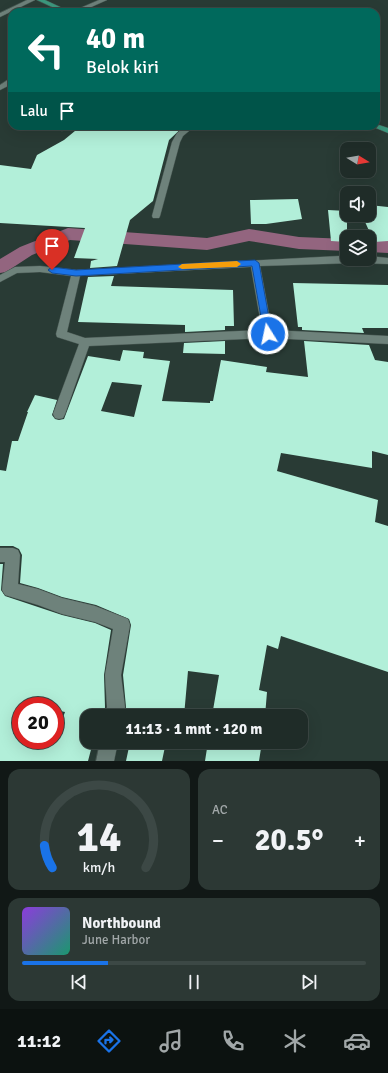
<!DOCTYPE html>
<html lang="id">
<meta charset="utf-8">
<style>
body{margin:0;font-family:Signika,sans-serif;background:#2c3834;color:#f1f3f6;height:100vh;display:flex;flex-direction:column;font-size:15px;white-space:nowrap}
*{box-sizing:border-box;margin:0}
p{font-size:13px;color:#a1a7a8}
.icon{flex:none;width:22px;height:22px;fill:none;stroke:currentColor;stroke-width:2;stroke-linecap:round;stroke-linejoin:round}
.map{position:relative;height:761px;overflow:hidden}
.sheet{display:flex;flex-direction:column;gap:8px;padding:8px;background:#111816;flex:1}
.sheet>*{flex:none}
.guide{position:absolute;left:8px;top:8px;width:372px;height:122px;border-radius:12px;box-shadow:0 4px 16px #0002,0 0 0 1px #3c4845;background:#00695c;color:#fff;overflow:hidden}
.needle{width:26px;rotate:101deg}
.buttons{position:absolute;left:340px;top:142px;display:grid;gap:8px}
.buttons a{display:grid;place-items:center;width:36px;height:36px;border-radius:8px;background:#1f2c28;box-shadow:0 4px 16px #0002,0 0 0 1px #3c4845;font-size:20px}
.speed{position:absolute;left:12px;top:697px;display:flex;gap:8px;font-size:20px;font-weight:700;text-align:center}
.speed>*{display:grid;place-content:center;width:52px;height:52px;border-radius:50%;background:#1f2c28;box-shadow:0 4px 16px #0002,0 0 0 1px #3c4845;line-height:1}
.speed .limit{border:6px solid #d22;background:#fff;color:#111}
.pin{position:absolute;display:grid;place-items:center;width:34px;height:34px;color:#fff;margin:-41px -17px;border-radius:50% 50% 50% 0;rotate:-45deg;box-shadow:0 0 4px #0007}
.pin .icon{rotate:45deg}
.me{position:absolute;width:44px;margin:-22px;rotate:350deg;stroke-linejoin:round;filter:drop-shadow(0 0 3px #0008)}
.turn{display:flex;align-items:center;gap:14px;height:84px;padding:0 12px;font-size:18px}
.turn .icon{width:52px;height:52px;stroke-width:2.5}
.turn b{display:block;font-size:28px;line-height:34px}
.then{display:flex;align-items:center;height:38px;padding:0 12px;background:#0003;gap:8px;font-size:15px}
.big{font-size:30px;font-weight:700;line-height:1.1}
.sheet .tile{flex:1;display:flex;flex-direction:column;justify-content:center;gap:6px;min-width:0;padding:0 14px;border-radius:12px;background:#2c3834}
.sheet .dial{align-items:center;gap:0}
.dial svg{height:104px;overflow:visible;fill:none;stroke:#3c4845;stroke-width:7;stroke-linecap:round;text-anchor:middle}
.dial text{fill:#f1f3f6;stroke:none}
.song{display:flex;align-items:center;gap:12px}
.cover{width:48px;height:48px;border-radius:6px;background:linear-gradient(135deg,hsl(270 70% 55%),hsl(160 70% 35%))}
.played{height:4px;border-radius:2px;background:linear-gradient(90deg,#1a73e8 25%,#3c4845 25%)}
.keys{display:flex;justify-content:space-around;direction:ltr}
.heat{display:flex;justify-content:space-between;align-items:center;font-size:22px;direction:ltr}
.sheet .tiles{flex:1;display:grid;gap:8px;grid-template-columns:1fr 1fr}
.tile:last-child{grid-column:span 2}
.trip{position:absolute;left:80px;top:709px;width:228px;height:40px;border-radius:12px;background:#1f2c28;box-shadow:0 4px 16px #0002,0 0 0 1px #3c4845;font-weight:700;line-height:40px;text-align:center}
.menu{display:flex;height:64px;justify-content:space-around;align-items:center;background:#0c1210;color:#a1a7a8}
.menu .icon{width:28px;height:28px}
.menu .current{color:#1a73e8}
.menu b{font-size:18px;color:#f1f3f6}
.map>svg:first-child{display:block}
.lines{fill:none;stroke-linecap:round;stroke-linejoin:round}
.canal{fill:#93657f;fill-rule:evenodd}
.building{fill:#b2efd9;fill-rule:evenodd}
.service-casing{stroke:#475651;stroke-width:1}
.minor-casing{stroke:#475651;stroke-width:1}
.trunk-casing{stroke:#475651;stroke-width:1}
.service{fill:#6e827b;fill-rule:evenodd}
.minor{fill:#6e827b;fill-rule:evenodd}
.trunk{fill:#3c987e;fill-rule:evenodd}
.route{fill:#1a73e8;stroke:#114b97}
.slow{fill:#f59e0b}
</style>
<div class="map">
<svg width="388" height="761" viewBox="0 0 388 761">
<rect width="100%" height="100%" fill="#293b35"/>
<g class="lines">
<path class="canal" d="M 68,228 L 207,238 L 249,229 L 299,237 L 347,239 L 347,251 L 299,249 L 249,241 L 207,250 L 70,240 L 32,255 L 6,272 L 0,273 L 0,259 L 20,247 Z
M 369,240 L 388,241 L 388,253 L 369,252 Z"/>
</g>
<path class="building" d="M 81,126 L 184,126 L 169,140 L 153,201 L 130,220 L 117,266 L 90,268 L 91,261 L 98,259 L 74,258 L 85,228 L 0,223 L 0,165 L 31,169 L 37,155 L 64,140 Z
M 298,199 L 302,219 L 266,224 L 251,224 L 250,200 Z
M 369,205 L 388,207 L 388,241 L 374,242 L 362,215 L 369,215 Z
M 328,210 L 347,211 L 347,242 L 331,241 Z
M 114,276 L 111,286 L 233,290 L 234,326 L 225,326 L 225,330 L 185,332 L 185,325 L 78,322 L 88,277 Z
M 293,283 L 388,285 L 388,328 L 362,328 L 364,333 L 302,330 L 302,327 L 298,327 Z
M 225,341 L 225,354 L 183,353 L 184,343 Z
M 304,341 L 369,345 L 375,360 L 388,362 L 388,455 L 372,451 L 372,468 L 281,453 L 277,471 L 378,500 L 375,522 L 388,526 L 388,672 L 281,636 L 278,649 L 267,645 L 259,690 L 267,692 L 265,716 L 212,716 L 219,675 L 188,671 L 184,716 L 125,716 L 126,707 L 123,675 L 131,625 L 129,619 L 96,605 L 62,597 L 38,588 L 20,583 L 22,555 L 19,549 L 13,546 L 0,546 L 0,470 L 6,471 L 12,441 L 18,441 L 28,412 L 27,412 L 35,395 L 57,400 L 52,415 L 55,419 L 59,420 L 64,419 L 88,356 L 120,361 L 123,350 L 144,352 L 143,358 L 170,361 L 162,401 L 210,403 L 210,401 L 213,401 L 221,360 L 267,367 L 266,372 L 308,377 ZM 112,382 L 142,385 L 134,417 L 101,411 Z
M 0,564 L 3,564 L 1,590 L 5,596 L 62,615 L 95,623 L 111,630 L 104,675 L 105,707 L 104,716 L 87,716 L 87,742 L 93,742 L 88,761 L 0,761 ZM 21,706 L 55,706 L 55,710 L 65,712 L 54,742 L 21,742 L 21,736 L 13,733 Z
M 119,742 L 166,742 L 162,761 L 126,761 L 129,747 L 119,743 Z
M 208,742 L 262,742 L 259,761 L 205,761 Z"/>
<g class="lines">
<defs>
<path id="service" d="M 61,126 L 70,126 L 62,131 L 58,129 Z
M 186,126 L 195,126 L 183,136 L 180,142 L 160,216 L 159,218 L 153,218 L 152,216 L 172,142 L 177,133 Z
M 339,256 L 347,256 L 347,259 L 369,259 L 369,256 L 388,258 L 388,264 L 355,263 L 260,266 L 272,330 L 388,336 L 388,344 L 268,338 L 89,346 L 65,414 L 63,418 L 59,419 L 55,418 L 53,414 L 79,344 L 57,337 L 56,334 L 71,276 L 40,272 L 17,273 L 0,282 L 0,275 L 15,267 L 40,266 L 76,270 ZM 251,267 L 262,330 L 85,338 L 67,332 L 80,276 Z"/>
<path id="minor" d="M 27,0 L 35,0 L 0,17 L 0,13 Z
M 99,0 L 107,0 L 80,12 L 71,12 Z
M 9,79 L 12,79 L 12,84 L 0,90 L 0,85 Z
M 0,548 L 13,548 L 18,550 L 20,555 L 18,584 L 38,589 L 62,598 L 95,606 L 128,619 L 130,625 L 121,675 L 125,707 L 123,716 L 105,716 L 107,707 L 105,675 L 113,629 L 95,622 L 62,614 L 38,605 L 5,595 L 2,590 L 5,562 L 0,562 Z
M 100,742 L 118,742 L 114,761 L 96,761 Z"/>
<path id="trunk" d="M 37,0 L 45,0 L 71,12 L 63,12 Z
M 376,124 L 388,128 L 388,133 L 371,126 L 376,126 Z"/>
</defs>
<use href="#service" class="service-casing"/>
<use href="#minor" class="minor-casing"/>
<use href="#trunk" class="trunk-casing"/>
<use href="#service" class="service"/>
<use href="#minor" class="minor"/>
<use href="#trunk" class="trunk"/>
</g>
<path class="route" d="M 255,260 L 259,263 L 272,334 L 268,338 L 264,334 L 252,266 L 76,276 L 52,273 L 48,270 L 52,267 L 76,270 Z"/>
<path class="slow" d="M 237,261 L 241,264 L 237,267 L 182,269 L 178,267 L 182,264 Z"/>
</svg>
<div class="buttons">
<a><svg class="needle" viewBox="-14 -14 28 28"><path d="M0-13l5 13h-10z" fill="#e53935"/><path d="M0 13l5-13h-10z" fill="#a1a7a8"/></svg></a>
<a><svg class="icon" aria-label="sound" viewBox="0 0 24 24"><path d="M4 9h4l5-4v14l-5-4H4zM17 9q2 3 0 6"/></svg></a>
<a><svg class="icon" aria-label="layers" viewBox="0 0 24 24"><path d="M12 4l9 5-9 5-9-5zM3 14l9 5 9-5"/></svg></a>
</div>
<div class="speed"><div class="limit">20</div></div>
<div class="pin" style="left:52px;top:270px;background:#d93025"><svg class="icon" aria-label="arrive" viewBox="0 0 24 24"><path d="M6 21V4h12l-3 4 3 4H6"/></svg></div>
<svg class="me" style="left:268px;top:334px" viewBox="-20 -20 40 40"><circle r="17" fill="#1a73e8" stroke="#fff" stroke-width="3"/><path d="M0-11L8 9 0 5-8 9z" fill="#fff"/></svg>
<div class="trip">11:13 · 1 mnt · 120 m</div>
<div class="guide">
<div class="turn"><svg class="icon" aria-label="left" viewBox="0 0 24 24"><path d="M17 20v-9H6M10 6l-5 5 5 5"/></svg><div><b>40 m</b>Belok kiri</div></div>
<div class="then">Lalu<svg class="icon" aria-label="arrive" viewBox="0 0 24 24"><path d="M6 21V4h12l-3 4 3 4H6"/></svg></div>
</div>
</div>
<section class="sheet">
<div class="tiles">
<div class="tile dial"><svg viewBox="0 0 100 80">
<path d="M14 69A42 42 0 1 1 86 69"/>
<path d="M14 69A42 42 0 0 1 8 52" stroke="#1a73e8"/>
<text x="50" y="56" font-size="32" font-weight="700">14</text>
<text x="50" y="72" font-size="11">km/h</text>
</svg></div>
<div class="tile"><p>AC</p>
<div class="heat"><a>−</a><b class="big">20.5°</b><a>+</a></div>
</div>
<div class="tile">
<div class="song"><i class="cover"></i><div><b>Northbound</b><p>June Harbor</p></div></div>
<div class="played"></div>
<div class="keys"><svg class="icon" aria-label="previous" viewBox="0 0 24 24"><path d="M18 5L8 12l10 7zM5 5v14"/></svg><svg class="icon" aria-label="pause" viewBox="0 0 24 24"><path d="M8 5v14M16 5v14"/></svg><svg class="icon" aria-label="next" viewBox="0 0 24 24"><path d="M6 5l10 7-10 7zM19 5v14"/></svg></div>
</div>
</div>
</section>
<nav class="menu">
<b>11:12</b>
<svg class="icon current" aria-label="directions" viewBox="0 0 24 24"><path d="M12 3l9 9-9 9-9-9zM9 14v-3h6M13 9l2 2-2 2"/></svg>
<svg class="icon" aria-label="music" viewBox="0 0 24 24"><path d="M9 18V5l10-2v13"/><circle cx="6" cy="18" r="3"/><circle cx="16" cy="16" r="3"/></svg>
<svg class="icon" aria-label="phone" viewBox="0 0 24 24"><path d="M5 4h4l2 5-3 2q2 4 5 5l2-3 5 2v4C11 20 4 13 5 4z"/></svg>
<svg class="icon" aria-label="climate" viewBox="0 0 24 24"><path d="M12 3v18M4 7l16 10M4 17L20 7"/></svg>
<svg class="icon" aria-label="car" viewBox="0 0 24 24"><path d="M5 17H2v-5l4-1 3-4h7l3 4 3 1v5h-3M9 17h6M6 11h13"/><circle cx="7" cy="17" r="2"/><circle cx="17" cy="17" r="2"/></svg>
</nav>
